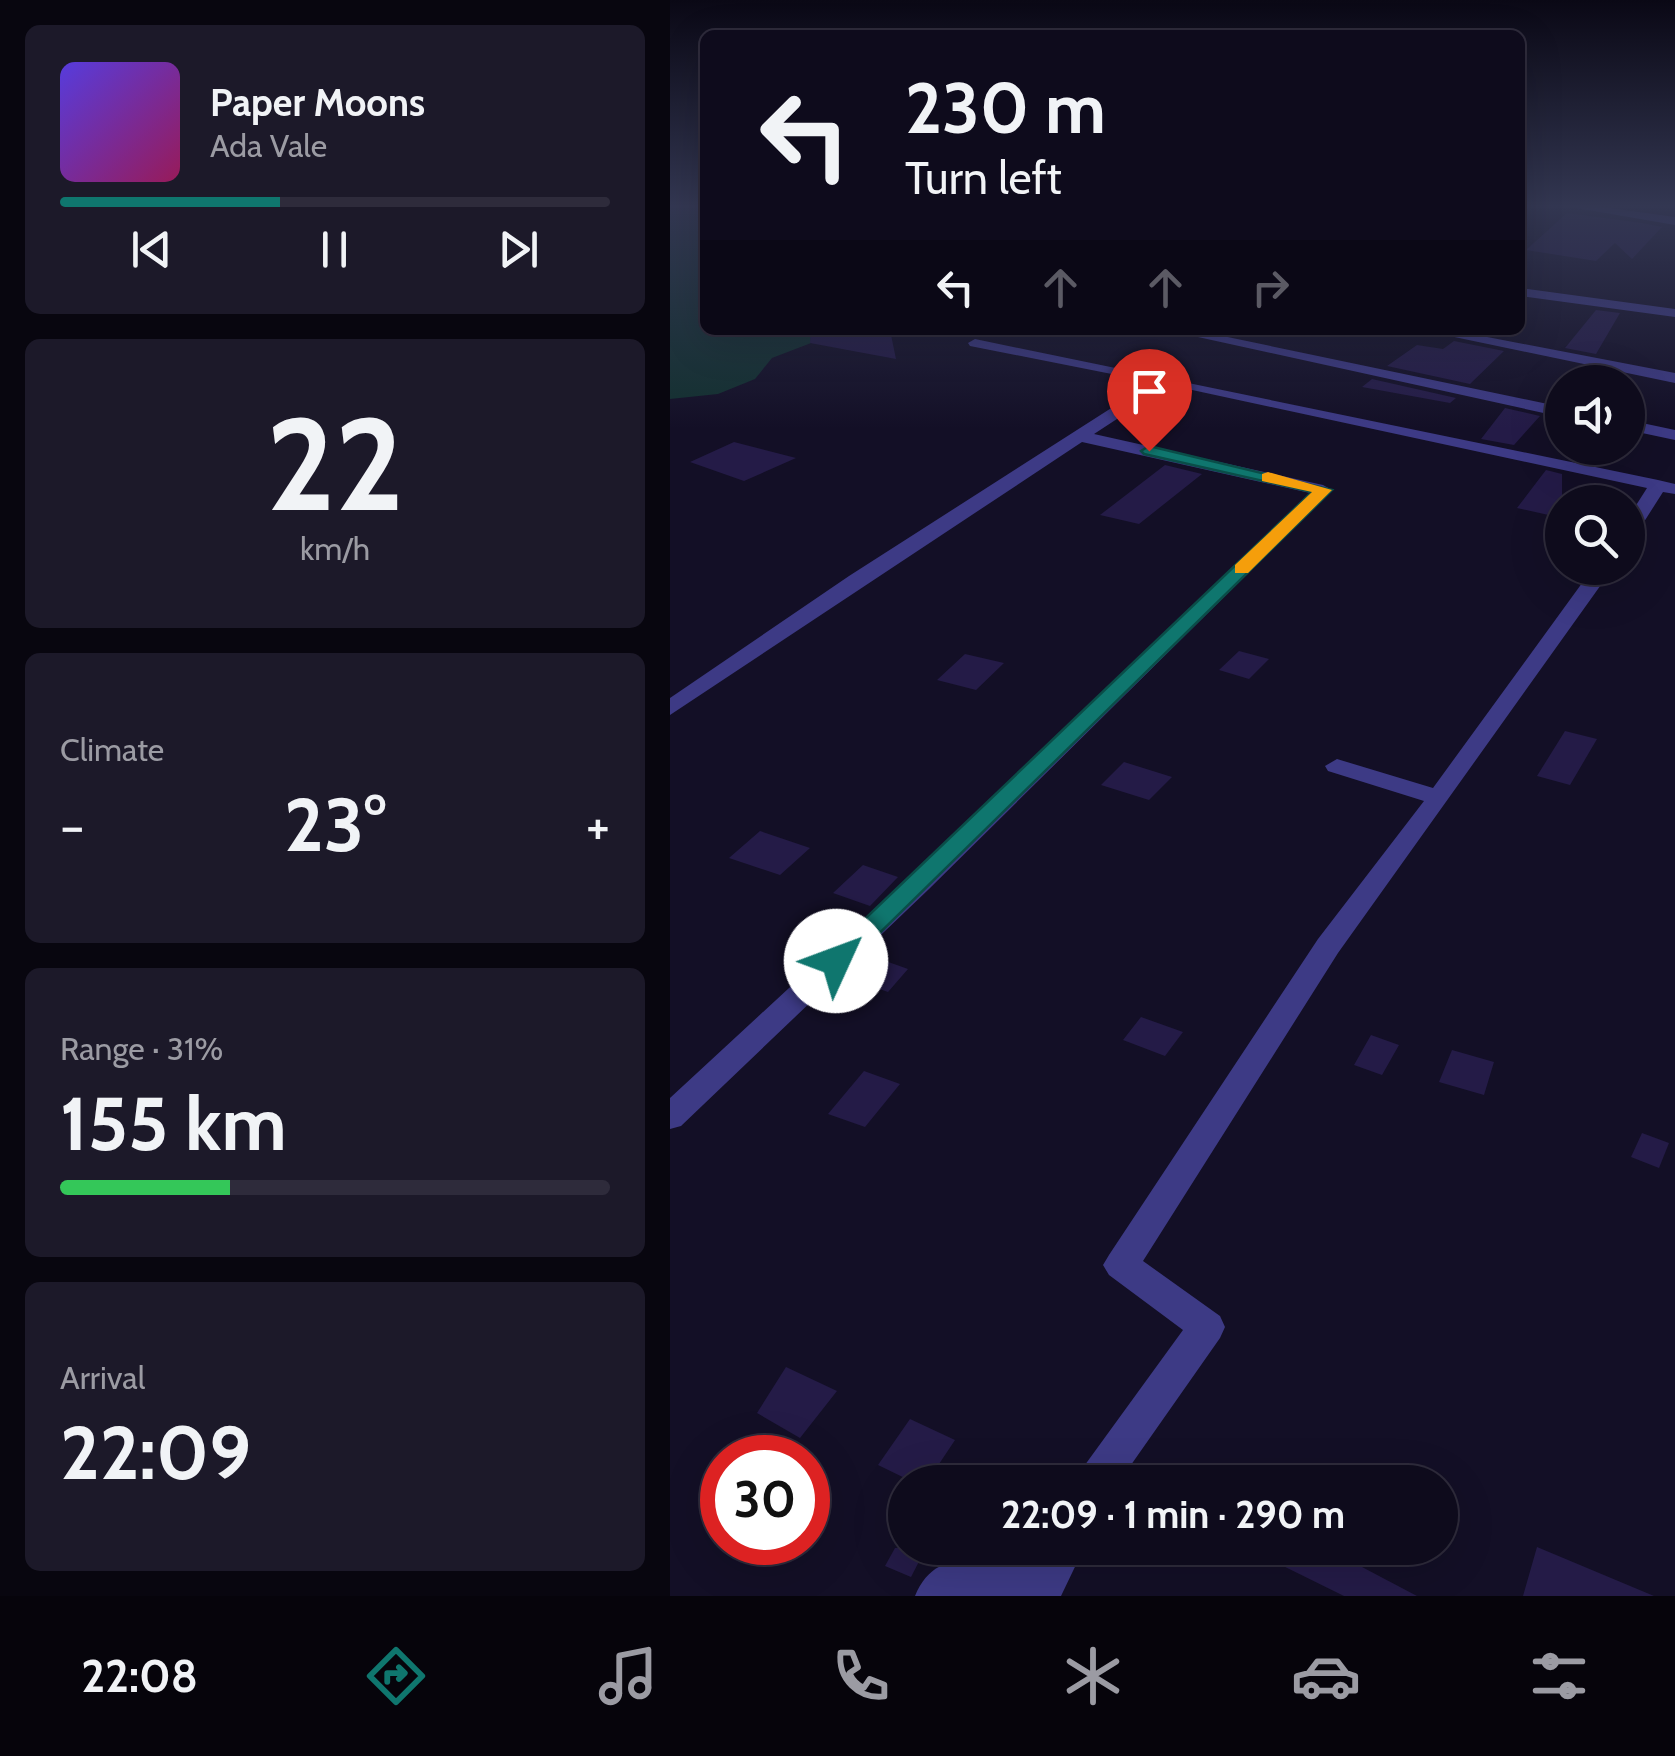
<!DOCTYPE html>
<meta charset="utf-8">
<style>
body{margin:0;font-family:Cabin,sans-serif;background:#1c1929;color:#f1f3f6;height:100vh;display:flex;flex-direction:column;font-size:38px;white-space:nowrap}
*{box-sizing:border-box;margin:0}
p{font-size:32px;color:#9b9ba3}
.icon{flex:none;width:55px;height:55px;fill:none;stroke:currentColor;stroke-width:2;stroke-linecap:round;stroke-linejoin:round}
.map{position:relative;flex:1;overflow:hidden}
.sheet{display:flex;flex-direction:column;gap:25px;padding:25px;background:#08060f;width:670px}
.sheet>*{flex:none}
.banner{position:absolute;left:30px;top:30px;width:825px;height:305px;border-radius:15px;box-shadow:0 10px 40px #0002,0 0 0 2px #2e2b3b;background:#0e0b1c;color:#f1f3f6;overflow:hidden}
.tools{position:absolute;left:875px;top:365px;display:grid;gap:20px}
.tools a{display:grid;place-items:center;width:100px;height:100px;border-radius:50%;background:#0e0b1c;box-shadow:0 10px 40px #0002,0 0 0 2px #2e2b3b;font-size:50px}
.speed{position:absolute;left:30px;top:1435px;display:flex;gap:20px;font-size:50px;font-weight:700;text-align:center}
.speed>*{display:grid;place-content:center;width:130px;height:130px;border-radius:50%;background:#0e0b1c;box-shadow:0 10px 40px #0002,0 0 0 2px #2e2b3b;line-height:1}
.speed .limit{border:15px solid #d22;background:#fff;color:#111}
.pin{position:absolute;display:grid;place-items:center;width:85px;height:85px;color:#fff;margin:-102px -42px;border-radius:50% 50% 50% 0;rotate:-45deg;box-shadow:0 0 10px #0007}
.pin .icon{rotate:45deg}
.me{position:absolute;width:110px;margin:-55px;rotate:47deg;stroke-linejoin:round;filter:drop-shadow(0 0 8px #0008)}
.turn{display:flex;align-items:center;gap:35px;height:210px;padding:0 40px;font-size:45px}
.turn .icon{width:130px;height:130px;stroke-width:2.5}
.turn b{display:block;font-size:70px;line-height:85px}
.lanes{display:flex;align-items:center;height:95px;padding:0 40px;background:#0003;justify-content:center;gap:50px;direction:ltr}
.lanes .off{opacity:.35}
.big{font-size:75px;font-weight:700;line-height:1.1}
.sheet .card{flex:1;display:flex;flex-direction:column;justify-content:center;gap:15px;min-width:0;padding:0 35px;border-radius:15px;background:#1c1929}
.sheet .dial{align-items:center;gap:0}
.dial b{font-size:130px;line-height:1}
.song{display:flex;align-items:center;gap:30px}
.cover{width:120px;height:120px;border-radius:15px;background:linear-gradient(135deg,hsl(250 70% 55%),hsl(330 70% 35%))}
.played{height:10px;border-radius:5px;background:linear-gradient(90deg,#0f766e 40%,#2e2b3b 40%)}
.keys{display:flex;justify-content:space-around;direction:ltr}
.heat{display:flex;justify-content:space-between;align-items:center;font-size:55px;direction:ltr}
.charge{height:15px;border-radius:8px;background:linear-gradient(90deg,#34c759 31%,#2e2b3b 0)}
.trip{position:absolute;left:218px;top:1465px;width:570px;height:100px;border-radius:50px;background:#0e0b1c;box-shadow:0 10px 40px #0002,0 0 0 2px #2e2b3b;font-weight:700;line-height:100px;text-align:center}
.tab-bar{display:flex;height:160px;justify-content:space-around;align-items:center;background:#06040b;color:#9b9ba3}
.tab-bar .icon{width:70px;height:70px}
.tab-bar .selected{color:#0f766e}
.tab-bar b{font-size:45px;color:#f1f3f6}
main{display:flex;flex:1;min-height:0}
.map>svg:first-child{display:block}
.green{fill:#12302f}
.building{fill:#241b47}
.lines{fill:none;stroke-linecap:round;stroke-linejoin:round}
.minor{fill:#3d3a85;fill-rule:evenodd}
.route{fill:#0f766e;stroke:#0a4d48;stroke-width:2.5}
.slow{fill:#f59e0b}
</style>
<main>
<section class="sheet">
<div class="card">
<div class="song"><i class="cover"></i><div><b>Paper Moons</b><p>Ada Vale</p></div></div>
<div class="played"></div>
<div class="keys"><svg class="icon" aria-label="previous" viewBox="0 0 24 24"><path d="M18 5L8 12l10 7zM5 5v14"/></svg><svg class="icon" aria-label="pause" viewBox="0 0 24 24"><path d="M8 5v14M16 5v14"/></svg><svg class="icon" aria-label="next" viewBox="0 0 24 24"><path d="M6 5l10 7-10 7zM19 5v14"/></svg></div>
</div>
<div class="card dial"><b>22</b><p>km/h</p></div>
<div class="card"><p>Climate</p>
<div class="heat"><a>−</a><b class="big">23°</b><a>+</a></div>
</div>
<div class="card"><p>Range · 31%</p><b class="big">155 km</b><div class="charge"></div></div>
<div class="card"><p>Arrival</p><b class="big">22:09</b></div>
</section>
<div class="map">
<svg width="1005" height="1596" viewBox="0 0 1005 1596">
<rect width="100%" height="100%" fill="#130f26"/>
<path class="green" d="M 0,206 L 35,206 L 35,218 L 30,219 L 35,223 L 35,330 L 175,330 L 102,358 L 85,379 L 48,394 L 0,399 Z"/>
<path class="building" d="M 897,213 L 972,223 L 992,227 L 962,259 L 945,243 L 926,261 L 856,250 Z
M 926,310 L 950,313 L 926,354 L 895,348 Z
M 141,330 L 220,330 L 226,359 L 140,343 Z
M 784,341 L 834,351 L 800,384 L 717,366 L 747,345 L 773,349 Z
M 702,379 L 786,398 L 780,403 L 692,387 Z
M 835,408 L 870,416 L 844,445 L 811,439 Z
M 64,442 L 126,458 L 74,481 L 20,462 Z
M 495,465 L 532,474 L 469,524 L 430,515 Z
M 876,470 L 892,474 L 892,518 L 847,508 Z
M 569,651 L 599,659 L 579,679 L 549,670 Z
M 295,654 L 334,663 L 306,690 L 267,680 Z
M 895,731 L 927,739 L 900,785 L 867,776 Z
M 454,762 L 502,777 L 479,800 L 431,785 Z
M 90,831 L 140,848 L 110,875 L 59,858 Z
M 193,865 L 228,877 L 200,906 L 163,893 Z
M 210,959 L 238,969 L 218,992 L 189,982 Z
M 471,1017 L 513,1032 L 495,1056 L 453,1040 Z
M 701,1035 L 729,1045 L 712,1075 L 684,1065 Z
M 782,1050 L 824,1062 L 814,1095 L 769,1082 Z
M 194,1071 L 230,1084 L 195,1127 L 158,1114 Z
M 972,1133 L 999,1143 L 989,1168 L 961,1157 Z
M 116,1367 L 167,1391 L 130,1438 L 87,1413 Z
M 240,1419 L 285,1440 L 257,1482 L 243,1482 L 208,1465 Z
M 867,1547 L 984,1596 L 853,1596 Z
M 225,1548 L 256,1548 L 241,1577 L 215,1566 Z
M 577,1548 L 700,1548 L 692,1567 L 747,1596 L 674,1596 Z"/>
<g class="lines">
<path class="minor" d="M 895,206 L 925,206 L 1005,217 L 1005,225 Z
M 850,288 L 1005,309 L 1005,317 L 850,296 Z
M 496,330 L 524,330 L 892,407 L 892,417 Z
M 751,330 L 781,330 L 1005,373 L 1005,383 Z
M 305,339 L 988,480 L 1005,484 L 1005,494 L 993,492 L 965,536 L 958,538 L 958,518 L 977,488 L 499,385 L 424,434 L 653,485 L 662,490 L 259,889 L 11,1126 L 0,1129 L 0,1098 L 239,877 L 640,493 L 412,442 L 0,715 L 0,698 L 179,576 L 482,382 L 300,346 L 298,343 Z
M 958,420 L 1005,430 L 1005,440 L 958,430 Z
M 923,568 L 943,568 L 668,953 L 473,1261 L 550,1316 L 555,1327 L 550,1338 L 449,1482 L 406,1482 L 412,1469 L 513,1330 L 439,1275 L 433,1265 L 439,1255 L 648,939 L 754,801 L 658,771 L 655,766 L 667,759 L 763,788 Z
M 371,1548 L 414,1548 L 391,1596 L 245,1596 C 266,1544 315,1562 362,1564 Z"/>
</g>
<linearGradient id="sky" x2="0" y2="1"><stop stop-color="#0a0815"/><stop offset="0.48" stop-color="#333752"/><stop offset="1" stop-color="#333752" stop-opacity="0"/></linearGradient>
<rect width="1005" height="429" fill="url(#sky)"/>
<path class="route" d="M 479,446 L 662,490 L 175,967 L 157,967 L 153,961 L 157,955 L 642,492 L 474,454 L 471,451 Z"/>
<path class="slow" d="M 598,472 L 662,490 L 578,573 L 565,573 L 565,565 L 642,492 L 592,481 L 592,474 Z"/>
</svg>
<div class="tools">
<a><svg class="icon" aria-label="sound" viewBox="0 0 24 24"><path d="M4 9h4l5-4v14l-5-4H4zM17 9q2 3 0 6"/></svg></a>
<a><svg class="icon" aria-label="search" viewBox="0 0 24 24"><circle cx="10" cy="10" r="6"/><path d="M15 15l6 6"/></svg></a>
</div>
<div class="speed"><div class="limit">30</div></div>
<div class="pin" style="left:479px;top:451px;background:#d93025"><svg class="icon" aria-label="arrive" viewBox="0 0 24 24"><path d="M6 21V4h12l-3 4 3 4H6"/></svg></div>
<svg class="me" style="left:166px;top:961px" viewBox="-20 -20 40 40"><circle r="19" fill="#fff"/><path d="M0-13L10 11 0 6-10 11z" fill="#0f766e"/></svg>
<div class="trip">22:09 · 1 min · 290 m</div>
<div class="banner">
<div class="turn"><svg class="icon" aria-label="left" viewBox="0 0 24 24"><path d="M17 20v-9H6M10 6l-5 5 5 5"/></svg><div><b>230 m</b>Turn left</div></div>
<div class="lanes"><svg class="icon" aria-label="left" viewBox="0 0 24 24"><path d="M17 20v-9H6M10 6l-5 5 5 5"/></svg><svg class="icon off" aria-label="ahead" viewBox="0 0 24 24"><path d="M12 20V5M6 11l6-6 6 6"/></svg><svg class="icon off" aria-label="ahead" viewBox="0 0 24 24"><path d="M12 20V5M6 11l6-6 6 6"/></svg><svg class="icon off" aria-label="right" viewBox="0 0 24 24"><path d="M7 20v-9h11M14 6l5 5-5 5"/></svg></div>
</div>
</div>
</main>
<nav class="tab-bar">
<b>22:08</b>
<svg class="icon selected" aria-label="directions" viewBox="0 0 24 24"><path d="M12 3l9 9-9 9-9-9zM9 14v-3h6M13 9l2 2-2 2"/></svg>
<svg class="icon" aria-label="music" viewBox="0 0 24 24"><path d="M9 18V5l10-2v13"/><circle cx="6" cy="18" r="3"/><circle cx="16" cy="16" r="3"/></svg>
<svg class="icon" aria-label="phone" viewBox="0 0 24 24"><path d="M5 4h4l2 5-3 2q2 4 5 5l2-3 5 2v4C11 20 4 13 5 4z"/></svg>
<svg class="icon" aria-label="climate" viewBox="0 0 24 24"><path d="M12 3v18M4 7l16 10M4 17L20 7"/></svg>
<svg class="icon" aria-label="car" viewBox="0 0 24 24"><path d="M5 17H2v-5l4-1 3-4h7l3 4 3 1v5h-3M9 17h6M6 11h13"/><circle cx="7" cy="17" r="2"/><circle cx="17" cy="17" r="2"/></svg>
<svg class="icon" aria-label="filters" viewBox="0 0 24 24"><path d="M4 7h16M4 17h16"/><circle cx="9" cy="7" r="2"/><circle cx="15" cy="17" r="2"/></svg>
</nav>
